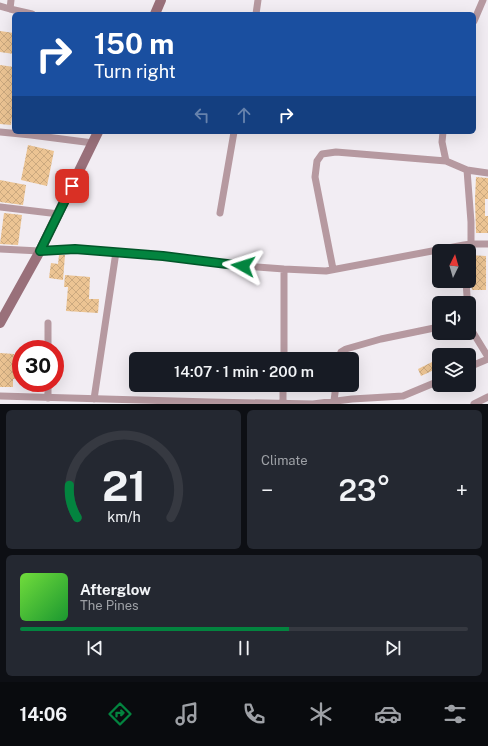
<!DOCTYPE html>
<meta charset="utf-8">
<style>
body{margin:0;font-family:"Public Sans",sans-serif;background:#242831;color:#f1f3f6;height:100vh;display:flex;flex-direction:column;font-size:15px;white-space:nowrap}
*{box-sizing:border-box;margin:0}
p{font-size:13px;color:#9ea1a6}
.icon{flex:none;width:22px;height:22px;fill:none;stroke:currentColor;stroke-width:2;stroke-linecap:round;stroke-linejoin:round}
.map{position:relative;height:404px;overflow:hidden}
.panel{display:flex;flex-direction:column;gap:6px;padding:6px;background:#0d0f14;flex:1}
.panel>*{flex:none}
.banner{position:absolute;left:12px;top:12px;width:464px;height:122px;border-radius:6px;box-shadow:0 4px 16px #0002;background:#1a4fa0;color:#fff;overflow:hidden}
.needle{width:26px;rotate:5deg}
.tools{position:absolute;left:432px;top:244px;display:grid;gap:8px}
.tools a{display:grid;place-items:center;width:44px;height:44px;border-radius:6px;background:#171b24;box-shadow:0 4px 16px #0002;font-size:20px}
.speed{position:absolute;left:12px;top:340px;display:flex;gap:8px;font-size:20px;font-weight:700;text-align:center}
.speed>*{display:grid;place-content:center;width:52px;height:52px;border-radius:50%;background:#171b24;box-shadow:0 4px 16px #0002;line-height:1}
.speed .limit{border:6px solid #d22;background:#fff;color:#111}
.pin{position:absolute;display:grid;place-items:center;width:34px;height:34px;color:#fff;margin:-17px;border-radius:8px;box-shadow:0 2px 6px #0006}
.me{position:absolute;width:44px;margin:-22px;rotate:276deg;stroke-linejoin:round;filter:drop-shadow(0 0 3px #0008)}
.turn{display:flex;align-items:center;gap:14px;height:84px;padding:0 16px;font-size:18px}
.turn .icon{width:52px;height:52px;stroke-width:2.5}
.turn b{display:block;font-size:28px;line-height:34px}
.lanes{display:flex;align-items:center;height:38px;padding:0 16px;background:#0003;justify-content:center;gap:20px;direction:ltr}
.lanes .off{opacity:.35}
.big{font-size:30px;font-weight:600;line-height:1.1}
.panel .tile{flex:1;display:flex;flex-direction:column;justify-content:center;gap:6px;min-width:0;padding:0 14px;border-radius:6px;background:#242831}
.panel .dial{align-items:center;gap:0}
.dial svg{height:104px;overflow:visible;fill:none;stroke:#363941;stroke-width:7;stroke-linecap:round;text-anchor:middle}
.dial text{fill:#f1f3f6;stroke:none}
.song{display:flex;align-items:center;gap:12px}
.cover{width:48px;height:48px;border-radius:6px;background:linear-gradient(135deg,hsl(100 70% 55%),hsl(130 70% 35%))}
.played{height:4px;border-radius:2px;background:linear-gradient(90deg,#03843f 60%,#363941 60%)}
.keys{display:flex;justify-content:space-around;direction:ltr}
.heat{display:flex;justify-content:space-between;align-items:center;font-size:22px;direction:ltr}
.panel .tiles{flex:1;display:grid;gap:6px;grid-template-columns:1fr 1fr}
.tile:last-child{grid-column:span 2}
.trip{position:absolute;left:129px;top:352px;width:230px;height:40px;border-radius:6px;background:#171b24;box-shadow:0 4px 16px #0002;font-weight:600;line-height:40px;text-align:center}
.tab-bar{display:flex;height:64px;justify-content:space-around;align-items:center;background:#090b0e;color:#9ea1a6}
.tab-bar .icon{width:28px;height:28px}
.tab-bar .selected{color:#03843f}
.tab-bar b{font-size:18px;color:#f1f3f6}
.map>svg:first-child{display:block}
.building{fill:url(#building-cross-hatch)}
.lines{fill:none;stroke-linecap:round;stroke-linejoin:round}
.street{stroke:#b699a0;stroke-width:7}
.secondary{stroke:#99707a;stroke-width:10}
.route-casing{stroke:#025629;stroke-width:10}
.route{stroke:#03843f;stroke-width:7}
</style>
<div class="map">
<svg width="488" height="404" viewBox="0 0 488 404">
<defs>
<pattern id="building-cross-hatch" width="8" height="8" patternUnits="userSpaceOnUse"><rect width="8" height="8" fill="#ecc493"/><path d="M0 0l8 8M0 8l8-8" fill="none" stroke="#cba97f"/></pattern>
</defs>
<rect width="100%" height="100%" fill="#f2edf3"/>
<path class="building" d="M 0,31 L 14,33 L 14,54 L 0,52 Z
M 0,65 L 14,67 L 14,102 L 11,125 L 0,124 Z
M 28,145 L 54,151 L 47,186 L 21,180 Z
M 476,177 L 488,178 L 488,199 L 485,199 L 485,216 L 488,216 L 488,233 L 476,233 L 475,199 Z
M 0,180 L 26,185 L 23,205 L 0,202 Z
M 4,213 L 22,215 L 18,245 L 0,244 Z
M 59,255 L 65,255 L 63,280 L 49,278 L 51,263 L 58,264 Z
M 469,255 L 486,256 L 486,290 L 472,290 L 471,281 L 469,277 Z
M 65,275 L 90,277 L 89,299 L 99,299 L 98,313 L 66,311 L 68,287 L 64,287 Z
M 0,353 L 14,354 L 13,371 L 21,371 L 21,379 L 13,379 L 13,387 L 0,387 Z
M 432,362 L 436,369 L 421,376 L 418,369 Z"/>
<g class="lines">
<path class="street" d="M 11,0 L 10,9 L 32,14
M 0,6 L 10,9
M 256,14 L 258,0
M 474,21 L 483,0
M 0,132 L 31,135 L 93,143
M 443,132 L 442,142 L 446,161 L 467,170 L 471,222 L 471,244
M 467,170 L 488,173
M 0,207 L 59,214
M 220,213 L 234,132
M 0,249 L 40,251 L 75,249 L 163,256 L 229,265 L 284,269 L 326,271 L 464,245 L 471,244 L 488,244
M 333,269 L 315,177 L 317,161 L 322,154 L 336,152 L 446,161
M 466,281 L 467,296
M 48,323 L 48,349
M 469,326 L 488,357
M 284,359 L 284,269
M 339,359 L 341,352 L 346,349 L 381,339 L 439,327
M 469,367 L 488,359
M 48,383 L 48,398
M 0,396 L 210,402 L 313,404 L 352,399 L 403,396 L 439,381
M 94,399 L 116,252
M 334,401 L 336,385
M 283,403 L 283,385
M 474,404 L 488,397"/>
<path class="secondary" d="M 155,14 L 161,0
M 0,323 L 40,251 L 98,132"/>
</g>
<g class="lines">
<defs>
<path id="route" d="M 72,186 L 40,251 L 75,249 L 163,256 L 243,266"/>
</defs>
<use href="#route" class="route-casing"/>
<use href="#route" class="route"/>
</g>
</svg>
<div class="tools">
<a><svg class="needle" viewBox="-14 -14 28 28"><path d="M0-13l5 13h-10z" fill="#e53935"/><path d="M0 13l5-13h-10z" fill="#9ea1a6"/></svg></a>
<a><svg class="icon" aria-label="sound" viewBox="0 0 24 24"><path d="M4 9h4l5-4v14l-5-4H4zM17 9q2 3 0 6"/></svg></a>
<a><svg class="icon" aria-label="layers" viewBox="0 0 24 24"><path d="M12 4l9 5-9 5-9-5zM3 14l9 5 9-5"/></svg></a>
</div>
<div class="speed"><div class="limit">30</div></div>
<div class="pin" style="left:72px;top:186px;background:#d93025"><svg class="icon" aria-label="arrive" viewBox="0 0 24 24"><path d="M6 21V4h12l-3 4 3 4H6"/></svg></div>
<svg class="me" style="left:243px;top:266px" viewBox="-20 -20 40 40"><path d="M0-17L14 15 0 8-14 15z" fill="#03843f" stroke="#fff" stroke-width="4"/></svg>
<div class="trip">14:07 · 1 min · 200 m</div>
<div class="banner">
<div class="turn"><svg class="icon" aria-label="right" viewBox="0 0 24 24"><path d="M7 20v-9h11M14 6l5 5-5 5"/></svg><div><b>150 m</b>Turn right</div></div>
<div class="lanes"><svg class="icon off" aria-label="left" viewBox="0 0 24 24"><path d="M17 20v-9H6M10 6l-5 5 5 5"/></svg><svg class="icon off" aria-label="ahead" viewBox="0 0 24 24"><path d="M12 20V5M6 11l6-6 6 6"/></svg><svg class="icon" aria-label="right" viewBox="0 0 24 24"><path d="M7 20v-9h11M14 6l5 5-5 5"/></svg></div>
</div>
</div>
<section class="panel">
<div class="tiles">
<div class="tile dial"><svg viewBox="0 0 100 80">
<path d="M14 69A42 42 0 1 1 86 69"/>
<path d="M14 69A42 42 0 0 1 8 44" stroke="#03843f"/>
<text x="50" y="56" font-size="32" font-weight="700">21</text>
<text x="50" y="72" font-size="11">km/h</text>
</svg></div>
<div class="tile"><p>Climate</p>
<div class="heat"><a>−</a><b class="big">23°</b><a>+</a></div>
</div>
<div class="tile">
<div class="song"><i class="cover"></i><div><b>Afterglow</b><p>The Pines</p></div></div>
<div class="played"></div>
<div class="keys"><svg class="icon" aria-label="previous" viewBox="0 0 24 24"><path d="M18 5L8 12l10 7zM5 5v14"/></svg><svg class="icon" aria-label="pause" viewBox="0 0 24 24"><path d="M8 5v14M16 5v14"/></svg><svg class="icon" aria-label="next" viewBox="0 0 24 24"><path d="M6 5l10 7-10 7zM19 5v14"/></svg></div>
</div>
</div>
</section>
<nav class="tab-bar">
<b>14:06</b>
<svg class="icon selected" aria-label="directions" viewBox="0 0 24 24"><path d="M12 3l9 9-9 9-9-9zM9 14v-3h6M13 9l2 2-2 2"/></svg>
<svg class="icon" aria-label="music" viewBox="0 0 24 24"><path d="M9 18V5l10-2v13"/><circle cx="6" cy="18" r="3"/><circle cx="16" cy="16" r="3"/></svg>
<svg class="icon" aria-label="phone" viewBox="0 0 24 24"><path d="M5 4h4l2 5-3 2q2 4 5 5l2-3 5 2v4C11 20 4 13 5 4z"/></svg>
<svg class="icon" aria-label="climate" viewBox="0 0 24 24"><path d="M12 3v18M4 7l16 10M4 17L20 7"/></svg>
<svg class="icon" aria-label="car" viewBox="0 0 24 24"><path d="M5 17H2v-5l4-1 3-4h7l3 4 3 1v5h-3M9 17h6M6 11h13"/><circle cx="7" cy="17" r="2"/><circle cx="17" cy="17" r="2"/></svg>
<svg class="icon" aria-label="filters" viewBox="0 0 24 24"><path d="M4 7h16M4 17h16"/><circle cx="9" cy="7" r="2"/><circle cx="15" cy="17" r="2"/></svg>
</nav>
